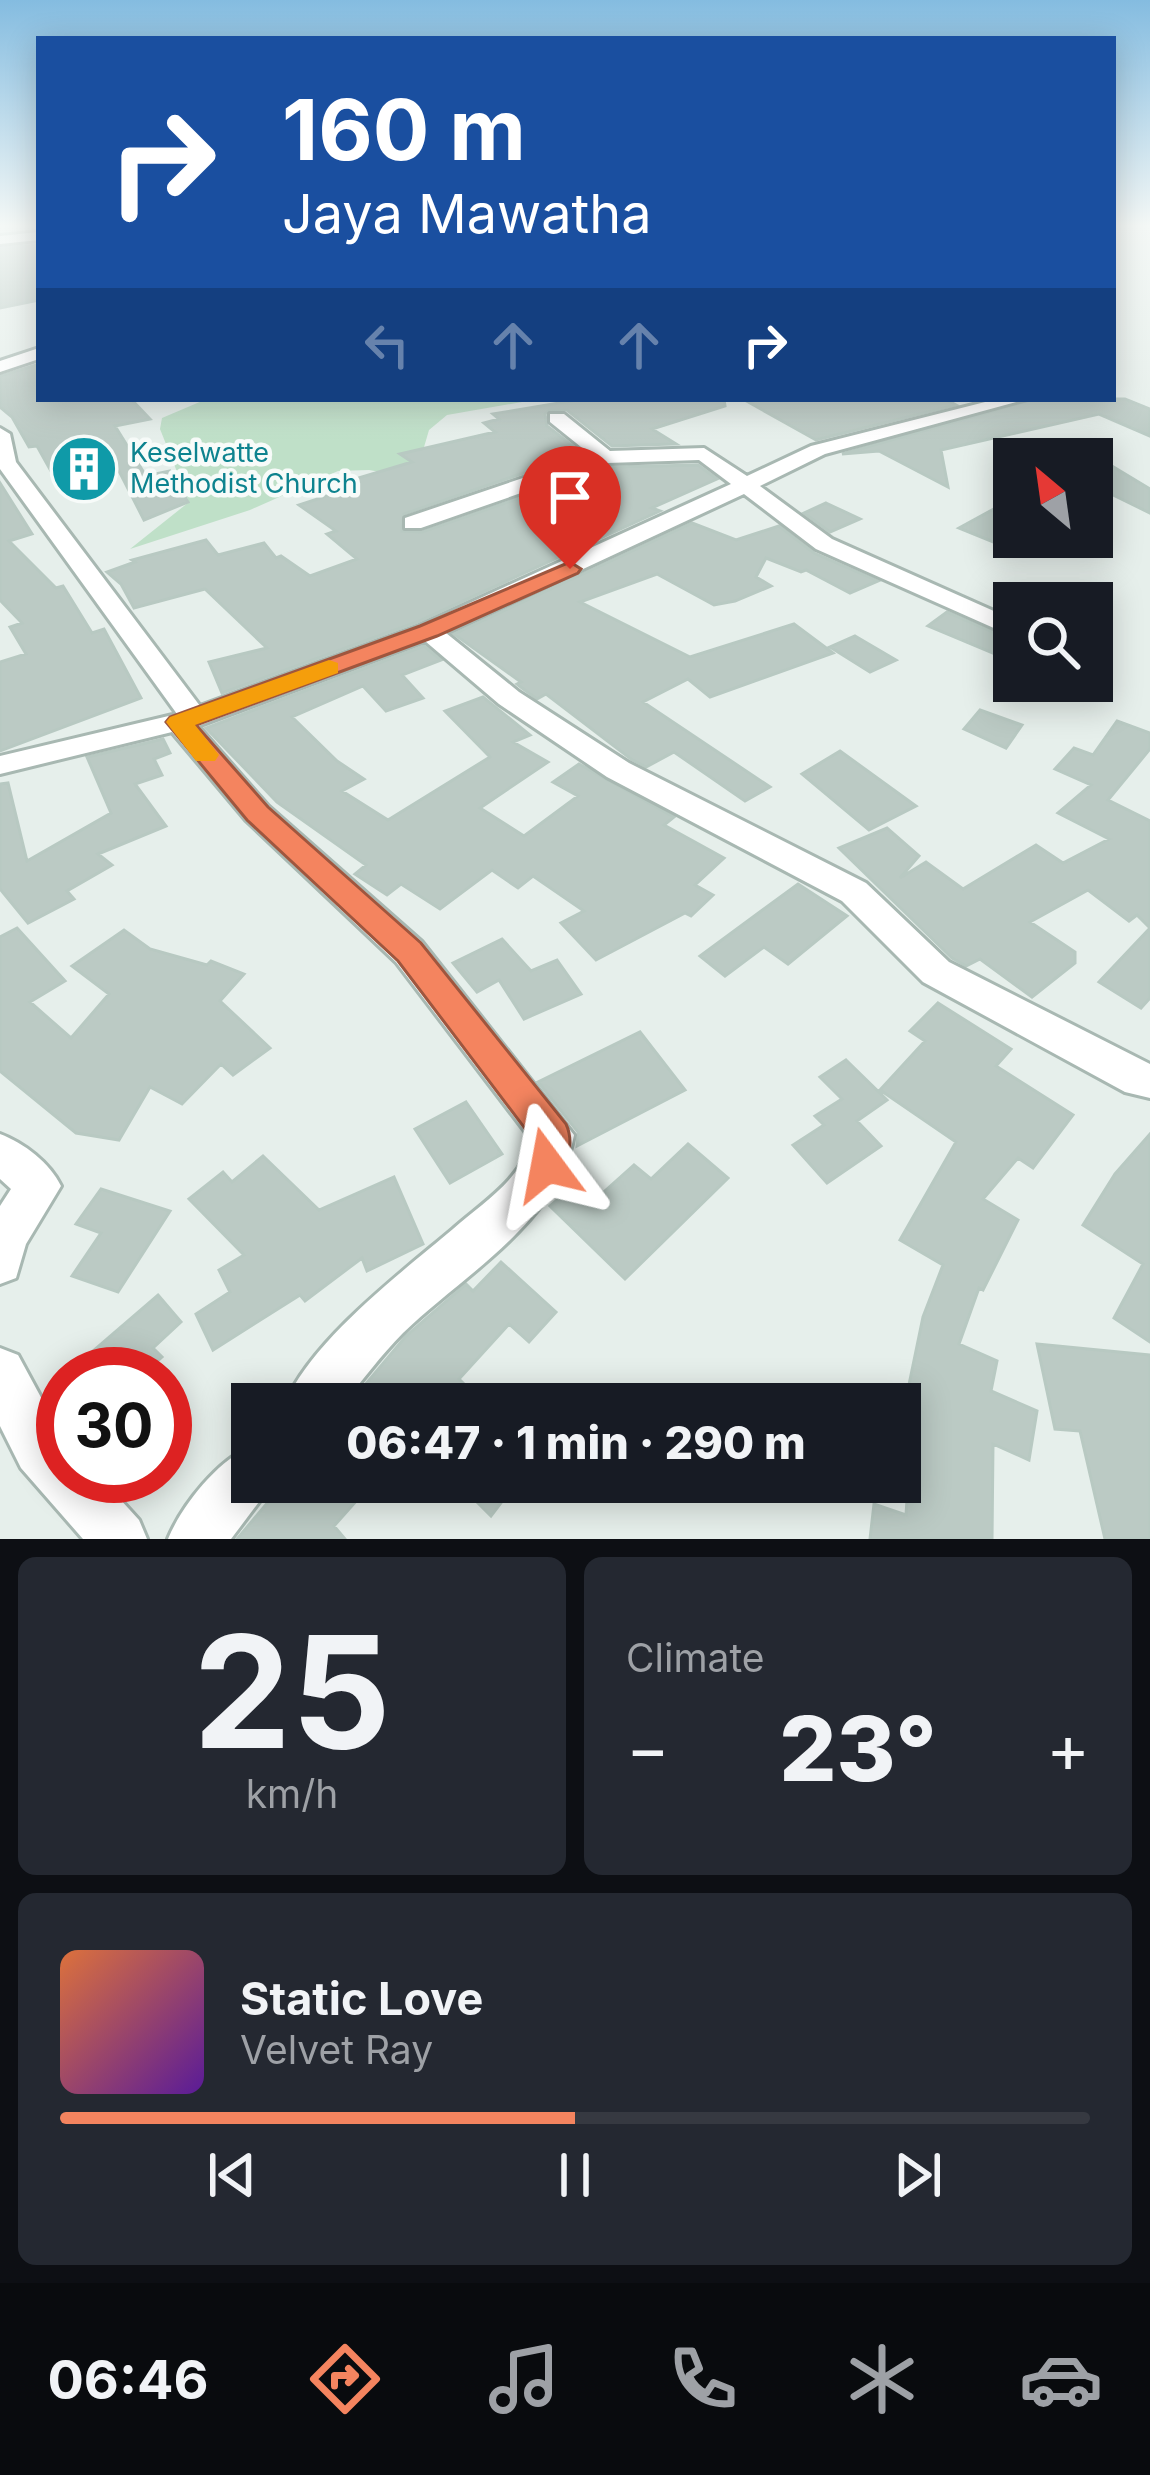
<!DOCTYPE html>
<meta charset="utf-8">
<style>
body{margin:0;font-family:Inter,sans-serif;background:#242831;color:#f1f3f6;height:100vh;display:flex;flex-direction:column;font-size:45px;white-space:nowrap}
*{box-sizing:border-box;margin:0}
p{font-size:39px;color:#9ea1a6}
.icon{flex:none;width:66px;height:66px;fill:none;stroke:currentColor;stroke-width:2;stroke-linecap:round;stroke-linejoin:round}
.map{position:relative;height:1539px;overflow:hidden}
.drawer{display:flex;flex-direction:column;gap:18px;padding:18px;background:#0d0f14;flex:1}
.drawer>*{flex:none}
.guide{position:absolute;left:36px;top:36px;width:1080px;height:366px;border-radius:0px;box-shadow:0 6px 30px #0003;background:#1a4fa0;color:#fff;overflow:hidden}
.needle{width:78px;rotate:331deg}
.fabs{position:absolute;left:993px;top:438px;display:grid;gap:24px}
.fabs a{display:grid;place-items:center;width:120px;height:120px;border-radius:0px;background:#171b24;box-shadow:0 6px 30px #0003;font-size:60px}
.speed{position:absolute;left:36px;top:1347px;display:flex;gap:24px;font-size:60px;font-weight:700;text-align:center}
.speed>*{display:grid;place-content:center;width:156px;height:156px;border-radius:50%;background:#171b24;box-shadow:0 6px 30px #0003;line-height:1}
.speed .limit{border:18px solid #d22;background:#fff;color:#111}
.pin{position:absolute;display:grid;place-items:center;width:102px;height:102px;color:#fff;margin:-123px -51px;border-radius:50% 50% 50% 0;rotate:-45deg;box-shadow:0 0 12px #0007}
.pin .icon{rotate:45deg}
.me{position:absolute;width:132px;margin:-66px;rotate:347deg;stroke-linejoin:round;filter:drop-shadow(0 0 9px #0008)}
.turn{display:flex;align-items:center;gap:42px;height:252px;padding:0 48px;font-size:54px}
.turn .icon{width:156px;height:156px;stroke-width:2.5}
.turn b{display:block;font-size:84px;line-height:102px}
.lanes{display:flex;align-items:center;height:114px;padding:0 48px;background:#0003;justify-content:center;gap:60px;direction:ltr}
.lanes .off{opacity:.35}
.big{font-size:90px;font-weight:800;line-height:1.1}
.drawer .card{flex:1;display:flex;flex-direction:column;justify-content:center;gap:18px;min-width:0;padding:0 42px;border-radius:18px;background:#242831}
.drawer .dial{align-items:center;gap:0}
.dial b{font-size:156px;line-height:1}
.song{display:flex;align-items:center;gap:36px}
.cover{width:144px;height:144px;border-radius:18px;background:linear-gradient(135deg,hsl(20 70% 55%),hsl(270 70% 35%))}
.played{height:12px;border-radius:6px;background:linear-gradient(90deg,#f4845f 50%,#363941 50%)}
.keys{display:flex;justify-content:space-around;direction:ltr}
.heat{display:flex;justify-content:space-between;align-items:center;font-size:66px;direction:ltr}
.drawer .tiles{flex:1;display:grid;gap:18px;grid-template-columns:1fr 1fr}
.card:last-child{grid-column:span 2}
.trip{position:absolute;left:231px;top:1383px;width:690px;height:120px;border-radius:0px;background:#171b24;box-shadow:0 6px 30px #0003;font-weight:800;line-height:120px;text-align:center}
.tabs{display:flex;height:192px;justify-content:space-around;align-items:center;background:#090b0e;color:#9ea1a6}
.tabs .icon{width:84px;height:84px}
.tabs .active{color:#f4845f}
.tabs b{font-size:54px;color:#f1f3f6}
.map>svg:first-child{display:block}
.green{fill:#bfe0c8}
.building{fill:#bbcac4;stroke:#b8c9c2;stroke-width:3}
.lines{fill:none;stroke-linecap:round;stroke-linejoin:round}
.minor-casing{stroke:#a8b8b2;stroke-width:6}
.minor{fill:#fff;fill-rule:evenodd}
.route{fill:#f4845f;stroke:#9f563e;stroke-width:3}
.slow{fill:#f59e0b}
.labels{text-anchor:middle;stroke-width:9;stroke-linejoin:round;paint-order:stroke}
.far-culture-label{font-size:27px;fill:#0d838f;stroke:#f7fbf9;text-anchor:start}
</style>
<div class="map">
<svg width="1150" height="1539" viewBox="0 0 1150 1539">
<rect width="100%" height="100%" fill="#e6efeb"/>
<path class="green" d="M 539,399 L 447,415 L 429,430 L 415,478 L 369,470 L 338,471 L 250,510 L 130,549 L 189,502 L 160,429 L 162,418 L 202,401 Z"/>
<path class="building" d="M 37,245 L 39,300 L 0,308 L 0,248 Z
M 39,364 L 39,399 L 131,399 L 150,419 L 115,426 L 146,476 L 170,471 L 188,502 L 144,520 L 117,467 L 56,480 L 37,446 L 29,447 L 12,417 L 0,407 L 0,376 Z
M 583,399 L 724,399 L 725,406 L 652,429 L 676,444 L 612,446 L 567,410 L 550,410 L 545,414 L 547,426 L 582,453 L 404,514 L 402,531 L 422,532 L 608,467 L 698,465 L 717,479 L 652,508 L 660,511 L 417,622 L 222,693 L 209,662 L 267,648 L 205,589 L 134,608 L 121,584 L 107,572 L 135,562 L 132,560 L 206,540 L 218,555 L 264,543 L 276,558 L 281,556 L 310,576 L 357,559 L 327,534 L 336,531 L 299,505 L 333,494 L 325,488 L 412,462 L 400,454 L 495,432 L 484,423 L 499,419 L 493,414 Z
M 743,399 L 945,399 L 956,405 L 816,440 Z
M 1034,399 L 1125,399 L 1150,409 L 1150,436 L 1099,414 L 941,450 L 948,487 L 879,451 L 842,454 Z
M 1092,454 L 1150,489 L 1150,513 L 1111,494 L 1092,499 Z
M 0,483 L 32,534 L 9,541 L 56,588 L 63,586 L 92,633 L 104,629 L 141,698 L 0,751 L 0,662 L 26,654 L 10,627 L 22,623 L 0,600 Z
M 1014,498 L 1014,533 L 996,543 L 959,528 Z
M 826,503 L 860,519 L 830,532 L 804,513 Z
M 692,523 L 736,540 L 779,526 L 814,553 L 878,581 L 850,593 L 806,570 L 801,572 L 766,558 L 756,577 L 771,586 L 735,601 L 714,605 L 657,574 L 580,602 L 690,657 L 794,624 L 833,653 L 710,697 L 688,679 L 643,702 L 770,787 L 745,801 L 674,752 L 646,767 L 631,759 L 546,694 L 537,699 L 522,688 L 517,684 L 521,682 L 454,634 Z
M 947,612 L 1014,641 L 1014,645 L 1000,656 L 928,626 Z
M 855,636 L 896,660 L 870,672 L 830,647 Z
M 424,646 L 441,660 L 402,675 L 423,698 L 386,711 L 363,686 L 292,717 L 337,761 L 364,779 L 342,791 L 388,820 L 490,757 L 445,711 L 483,697 L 530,735 L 513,742 L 548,762 L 480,808 L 524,836 L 578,796 L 553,782 L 579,764 L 674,817 L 664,825 L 724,858 L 695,885 L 713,895 L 691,916 L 685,913 L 596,960 L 561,923 L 584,911 L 533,876 L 518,888 L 492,870 L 440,909 L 401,884 L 387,895 L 355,874 L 366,865 L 277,802 L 206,728 Z
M 980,710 L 1022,725 L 1006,748 L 964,729 Z
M 1117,721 L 1150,733 L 1150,749 L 1108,800 L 1150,821 L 1150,998 L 1141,1008 L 1099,982 L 1150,928 L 1137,915 L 1129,921 L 1088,890 L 1030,922 L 1075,952 L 1075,963 L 1032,997 L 980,959 L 966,966 L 952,958 L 839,848 L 887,828 L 919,856 L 900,878 L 926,862 L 963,889 L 1036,845 L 1063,863 L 1109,839 L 1058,813 L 1091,785 L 1055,769 L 1074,748 L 1093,755 Z
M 163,739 L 170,753 L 154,759 L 162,775 L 135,784 L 166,826 L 98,854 L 112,865 L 67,891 L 74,899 L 28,923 L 0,889 L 0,784 L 8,783 L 27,861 L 111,813 L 87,757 Z
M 840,751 L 916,806 L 869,830 L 802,774 Z
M 798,884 L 847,916 L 788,964 L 764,947 L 725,976 L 700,956 Z
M 17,928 L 65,981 L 30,1002 L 71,1038 L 109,994 L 72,966 L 124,930 L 150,949 L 207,965 L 211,961 L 244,974 L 220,1001 L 270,1048 L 233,1075 L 221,1064 L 182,1104 L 150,1087 L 119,1140 L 76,1133 L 0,1071 L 0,937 Z
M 502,939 L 531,971 L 557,960 L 581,994 L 524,1019 L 499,980 L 477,992 L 453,963 Z
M 938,1003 L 1011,1049 L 996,1066 L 1073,1115 L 1033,1168 L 1018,1158 L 983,1199 L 1018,1220 L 983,1290 L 979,1288 L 959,1344 L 997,1361 L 991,1391 L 1037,1411 L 1029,1460 L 993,1444 L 992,1539 L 870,1539 L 874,1504 L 906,1515 L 913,1407 L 905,1404 L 923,1317 L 943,1265 L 900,1240 L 956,1142 L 880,1090 L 925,1041 L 910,1031 Z
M 640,1032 L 685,1090 L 577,1146 L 578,1132 L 538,1082 Z
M 846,1060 L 887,1100 L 857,1121 L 881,1146 L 827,1183 L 793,1145 L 824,1125 L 815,1116 L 842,1099 L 820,1077 Z
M 466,1102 L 502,1154 L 450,1183 L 415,1129 Z
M 1150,1134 L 1150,1342 L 1114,1318 L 1143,1264 L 1083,1225 L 1115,1174 Z
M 688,1144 L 728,1178 L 625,1279 L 550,1206 L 579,1181 L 597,1198 L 634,1165 L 651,1179 Z
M 263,1156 L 319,1210 L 394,1177 L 423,1244 L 367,1271 L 362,1258 L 305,1301 L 300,1295 L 213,1350 L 196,1314 L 230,1292 L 219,1270 L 244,1255 L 189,1199 L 223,1172 L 232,1182 Z
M 101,1189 L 170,1211 L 118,1292 L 72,1276 L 101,1233 L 76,1224 Z
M 501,1262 L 556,1312 L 529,1342 L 509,1324 L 459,1379 L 484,1404 L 349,1404 L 406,1336 L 466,1284 L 473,1291 Z
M 158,1295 L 181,1322 L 153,1348 L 162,1357 L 143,1374 L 98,1374 L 85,1358 Z
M 1037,1344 L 1150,1355 L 1150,1539 L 1105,1539 L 1080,1431 L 1055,1429 Z
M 285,1482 L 373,1482 L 334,1526 L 345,1539 L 237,1539 Z
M 457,1482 L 517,1482 L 491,1516 Z"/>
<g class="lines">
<defs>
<path id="minor" d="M 39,232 L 39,240 L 0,244 L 0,236 Z
M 39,348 L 39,359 L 0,372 L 0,361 Z
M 997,399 L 1027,399 L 825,454 L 760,486 L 832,539 L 1014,620 L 1014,637 L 816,549 L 744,494 L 446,633 L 519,692 L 629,763 L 866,883 L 949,962 L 1150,1064 L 1150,1098 L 1125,1092 L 923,982 L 842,901 L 607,777 L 499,704 L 425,641 L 198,726 L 268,806 L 422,942 L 574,1135 C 558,1222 463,1275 403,1333 C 381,1355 362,1381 343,1404 L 285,1404 C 311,1341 401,1273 453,1229 C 482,1203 523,1179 531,1139 L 396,962 L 246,820 L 172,732 L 0,774 L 0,756 L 177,714 L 0,469 L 0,428 L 10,434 L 16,462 L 200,706 L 419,626 L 731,484 L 699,460 L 607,463 L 421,528 L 405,528 L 405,518 L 591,455 L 550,422 L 550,414 L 564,414 L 610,451 L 704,448 L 747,476 L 811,446 Z
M 0,1134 C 24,1143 50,1163 61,1186 L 26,1244 L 16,1278 L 0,1284 L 0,1206 L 11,1189 L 0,1179 Z
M 0,1348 L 18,1355 L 63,1438 L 63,1476 L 99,1476 L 139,1520 L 147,1539 L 83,1539 L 21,1468 L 0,1426 Z
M 252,1446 L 252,1482 L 274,1482 L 231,1539 L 168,1539 C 182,1505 218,1460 252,1446 Z"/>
</defs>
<use href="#minor" class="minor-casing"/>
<use href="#minor" class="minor"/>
</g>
<linearGradient id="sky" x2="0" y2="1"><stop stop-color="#84bce0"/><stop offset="0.51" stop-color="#f4f8f6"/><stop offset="1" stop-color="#f4f8f6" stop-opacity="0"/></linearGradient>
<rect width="1150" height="442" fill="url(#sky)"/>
<path class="route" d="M 570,562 L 581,569 L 578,573 L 437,636 L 196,725 L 268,807 L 421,943 L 566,1124 C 574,1141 569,1160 561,1177 L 547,1182 L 533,1177 L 527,1165 L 533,1139 L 398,961 L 247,820 L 166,722 L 170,717 L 420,626 Z"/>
<path class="slow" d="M 329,660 L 338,663 L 338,673 L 195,725 L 219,755 L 215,761 L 196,761 L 166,722 L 170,717 Z"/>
<defs>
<symbol id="building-disc" viewBox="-11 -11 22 22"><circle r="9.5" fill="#0f9aa8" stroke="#f7fbf9"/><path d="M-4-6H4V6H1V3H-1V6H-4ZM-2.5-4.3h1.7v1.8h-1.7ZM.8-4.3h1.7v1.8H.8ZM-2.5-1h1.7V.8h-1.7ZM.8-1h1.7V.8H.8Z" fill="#fff"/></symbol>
</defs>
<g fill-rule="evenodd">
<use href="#building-disc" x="46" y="431" width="76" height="76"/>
</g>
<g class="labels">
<g class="far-culture-label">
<text x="130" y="462">Keselwatte<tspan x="130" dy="31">Methodist Church</tspan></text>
</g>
</g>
</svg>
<div class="fabs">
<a><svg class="needle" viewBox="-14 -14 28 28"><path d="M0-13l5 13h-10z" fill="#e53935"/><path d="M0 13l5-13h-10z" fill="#9ea1a6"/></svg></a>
<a><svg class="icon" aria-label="search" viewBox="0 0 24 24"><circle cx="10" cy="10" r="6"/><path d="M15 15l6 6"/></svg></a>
</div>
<div class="speed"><div class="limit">30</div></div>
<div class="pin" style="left:570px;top:569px;background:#d93025"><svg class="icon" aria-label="arrive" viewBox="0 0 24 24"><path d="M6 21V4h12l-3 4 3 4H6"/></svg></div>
<svg class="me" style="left:547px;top:1165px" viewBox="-20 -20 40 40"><path d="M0-17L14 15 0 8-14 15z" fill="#f4845f" stroke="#fff" stroke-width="4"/></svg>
<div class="trip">06:47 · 1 min · 290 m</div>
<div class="guide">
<div class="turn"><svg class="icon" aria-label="right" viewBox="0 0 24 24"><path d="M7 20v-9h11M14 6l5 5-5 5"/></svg><div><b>160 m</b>Jaya Mawatha</div></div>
<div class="lanes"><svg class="icon off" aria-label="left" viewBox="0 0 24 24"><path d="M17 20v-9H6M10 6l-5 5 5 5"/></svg><svg class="icon off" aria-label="ahead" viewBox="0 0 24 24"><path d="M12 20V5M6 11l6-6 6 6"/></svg><svg class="icon off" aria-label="ahead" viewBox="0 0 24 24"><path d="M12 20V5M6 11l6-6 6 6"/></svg><svg class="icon" aria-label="right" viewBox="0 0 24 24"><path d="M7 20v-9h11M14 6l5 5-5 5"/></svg></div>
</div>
</div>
<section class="drawer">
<div class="tiles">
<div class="card dial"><b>25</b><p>km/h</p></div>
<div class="card"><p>Climate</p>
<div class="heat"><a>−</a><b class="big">23°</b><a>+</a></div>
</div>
<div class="card">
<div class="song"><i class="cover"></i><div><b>Static Love</b><p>Velvet Ray</p></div></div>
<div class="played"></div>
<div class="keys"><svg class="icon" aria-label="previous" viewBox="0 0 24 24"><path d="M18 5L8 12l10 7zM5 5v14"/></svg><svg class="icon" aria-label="pause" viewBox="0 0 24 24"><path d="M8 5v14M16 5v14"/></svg><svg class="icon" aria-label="next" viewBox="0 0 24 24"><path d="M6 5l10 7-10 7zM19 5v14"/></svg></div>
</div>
</div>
</section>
<nav class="tabs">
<b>06:46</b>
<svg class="icon active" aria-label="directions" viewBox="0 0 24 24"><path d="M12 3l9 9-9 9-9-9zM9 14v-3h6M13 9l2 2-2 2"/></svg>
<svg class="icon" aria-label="music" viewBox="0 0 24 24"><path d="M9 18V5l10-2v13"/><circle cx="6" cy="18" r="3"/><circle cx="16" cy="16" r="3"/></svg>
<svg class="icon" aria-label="phone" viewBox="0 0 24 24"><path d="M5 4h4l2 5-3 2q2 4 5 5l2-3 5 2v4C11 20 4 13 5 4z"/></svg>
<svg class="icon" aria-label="climate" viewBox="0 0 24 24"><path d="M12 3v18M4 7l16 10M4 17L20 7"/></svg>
<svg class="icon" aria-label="car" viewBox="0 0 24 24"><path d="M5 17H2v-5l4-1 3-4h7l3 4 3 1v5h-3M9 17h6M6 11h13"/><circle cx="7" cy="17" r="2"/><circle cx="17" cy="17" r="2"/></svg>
</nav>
